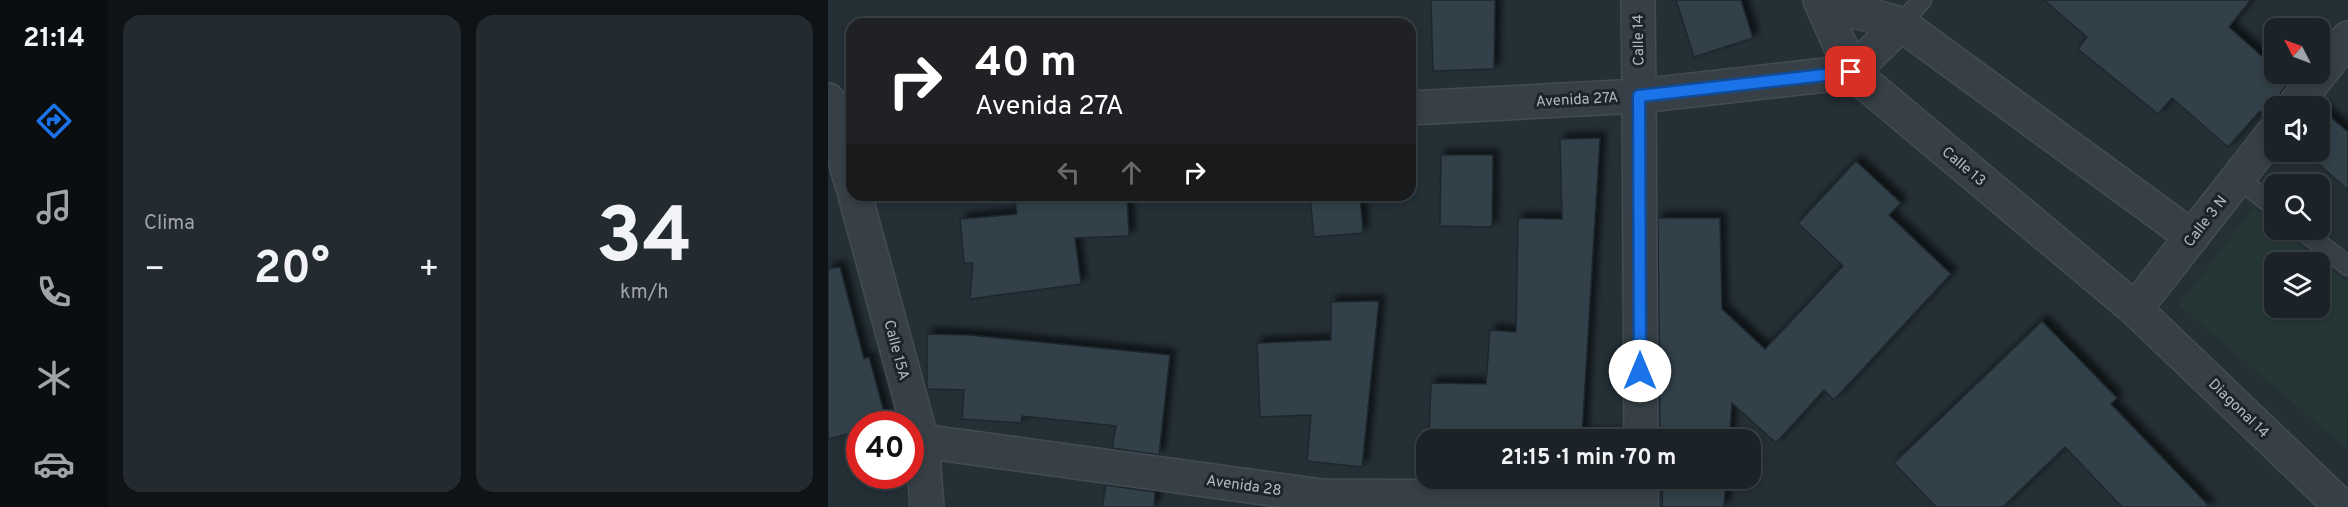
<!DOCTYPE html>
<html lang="es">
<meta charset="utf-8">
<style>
body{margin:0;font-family:Overpass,sans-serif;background:#242b30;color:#f1f3f6;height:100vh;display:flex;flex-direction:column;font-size:22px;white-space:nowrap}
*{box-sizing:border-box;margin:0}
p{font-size:20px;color:#a0a4a8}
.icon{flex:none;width:33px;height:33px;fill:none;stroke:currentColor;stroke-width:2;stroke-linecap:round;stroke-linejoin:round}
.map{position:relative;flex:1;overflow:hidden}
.details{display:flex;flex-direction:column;gap:15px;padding:15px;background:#0f1316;width:720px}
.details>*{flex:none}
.top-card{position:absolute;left:18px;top:18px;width:570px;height:183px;border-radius:18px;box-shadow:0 3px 9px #0003,0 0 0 2px #394045;background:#202124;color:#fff;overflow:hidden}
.needle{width:39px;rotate:312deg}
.tools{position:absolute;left:1436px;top:18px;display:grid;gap:12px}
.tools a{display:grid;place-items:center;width:66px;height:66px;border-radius:12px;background:#1b2328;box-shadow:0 3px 9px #0003,0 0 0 2px #394045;font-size:30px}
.speed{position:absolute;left:18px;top:411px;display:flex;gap:12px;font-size:30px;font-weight:700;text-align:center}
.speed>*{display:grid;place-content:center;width:78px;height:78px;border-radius:50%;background:#1b2328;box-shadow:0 3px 9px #0003,0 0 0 2px #394045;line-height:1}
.speed .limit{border:9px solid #d22;background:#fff;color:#111}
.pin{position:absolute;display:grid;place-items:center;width:51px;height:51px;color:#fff;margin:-26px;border-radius:12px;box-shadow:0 3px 9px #0006}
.me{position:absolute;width:66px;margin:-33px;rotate:0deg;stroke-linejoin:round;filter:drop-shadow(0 0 4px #0008)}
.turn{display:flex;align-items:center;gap:21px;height:126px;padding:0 30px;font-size:27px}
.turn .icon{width:78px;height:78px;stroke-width:2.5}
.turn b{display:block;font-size:42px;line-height:51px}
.lanes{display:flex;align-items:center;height:57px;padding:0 30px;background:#0003;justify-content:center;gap:30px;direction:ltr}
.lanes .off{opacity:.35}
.big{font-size:45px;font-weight:700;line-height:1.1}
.details .widget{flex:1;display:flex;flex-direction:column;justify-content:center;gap:9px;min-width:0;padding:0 21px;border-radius:18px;background:#242b30}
.details .dial{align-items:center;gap:0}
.dial b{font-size:78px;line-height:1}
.heat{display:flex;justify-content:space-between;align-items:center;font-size:33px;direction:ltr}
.details .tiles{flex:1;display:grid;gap:15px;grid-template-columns:repeat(2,1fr)}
.trip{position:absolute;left:588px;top:429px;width:345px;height:60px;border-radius:18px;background:#1b2328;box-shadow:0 3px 9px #0003,0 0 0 2px #394045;font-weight:700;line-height:60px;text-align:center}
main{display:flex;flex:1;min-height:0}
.tab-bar{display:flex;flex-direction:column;width:108px;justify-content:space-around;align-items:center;background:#0b0e10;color:#a0a4a8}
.tab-bar .icon{width:42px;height:42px}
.tab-bar .on{color:#1a73e8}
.tab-bar b{font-size:27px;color:#f1f3f6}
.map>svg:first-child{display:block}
.green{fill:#253735;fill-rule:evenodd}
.building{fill:#334149;stroke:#1e272d;stroke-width:1.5;filter:url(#shadow)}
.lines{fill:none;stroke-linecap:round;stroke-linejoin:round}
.service-casing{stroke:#434c53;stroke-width:21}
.minor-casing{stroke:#434c53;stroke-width:36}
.tertiary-casing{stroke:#434c53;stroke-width:36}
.service{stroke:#374046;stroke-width:18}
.minor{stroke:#374046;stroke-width:33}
.tertiary{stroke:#374046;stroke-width:33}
.route-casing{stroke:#114b97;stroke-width:15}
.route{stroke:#1a73e8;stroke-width:10}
.labels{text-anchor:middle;stroke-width:6;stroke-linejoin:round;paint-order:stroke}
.street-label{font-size:15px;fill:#b2bbc3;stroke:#1c252b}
</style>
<main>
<nav class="tab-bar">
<b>21:14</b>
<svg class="icon on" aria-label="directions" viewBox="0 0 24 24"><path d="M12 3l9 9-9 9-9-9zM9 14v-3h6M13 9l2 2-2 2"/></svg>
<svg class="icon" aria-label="music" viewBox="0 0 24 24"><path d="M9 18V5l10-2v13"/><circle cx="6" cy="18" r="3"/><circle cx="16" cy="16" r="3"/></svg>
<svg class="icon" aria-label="phone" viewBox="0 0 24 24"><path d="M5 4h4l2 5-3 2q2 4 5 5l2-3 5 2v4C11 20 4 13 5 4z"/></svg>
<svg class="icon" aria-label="climate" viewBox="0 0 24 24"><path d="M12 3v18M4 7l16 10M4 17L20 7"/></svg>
<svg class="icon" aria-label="car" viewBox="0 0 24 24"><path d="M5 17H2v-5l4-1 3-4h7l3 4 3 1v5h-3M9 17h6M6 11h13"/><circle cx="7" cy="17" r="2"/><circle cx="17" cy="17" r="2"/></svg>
</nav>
<section class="details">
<div class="tiles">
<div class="widget"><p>Clima</p>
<div class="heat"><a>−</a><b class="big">20°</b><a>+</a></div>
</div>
<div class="widget dial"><b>34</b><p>km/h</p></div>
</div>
</section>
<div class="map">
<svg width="1520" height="507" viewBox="0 0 1520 507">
<defs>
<filter id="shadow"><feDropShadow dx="5.5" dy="-5.5" stdDeviation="3" flood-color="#0009"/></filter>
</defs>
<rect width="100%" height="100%" fill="#242f36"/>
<path class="green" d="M 1426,207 L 1446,224 L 1446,230 L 1453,230 L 1520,283 L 1519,449 L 1351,305 ZM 1446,262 L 1491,262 L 1491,308 L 1446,308 Z"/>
<path class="building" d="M 603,0 L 667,0 L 666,69 L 605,71 Z
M 848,0 L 913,0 L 925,38 L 866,57 Z
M 1216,0 L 1423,0 L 1401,27 L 1446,67 L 1446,74 L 1453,74 L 1462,81 L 1451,95 L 1446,106 L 1446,114 L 1437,116 L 1432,111 L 1400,147 L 1344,98 L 1330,114 L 1250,49 L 1259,37 Z
M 1491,107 L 1520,132 L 1520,190 L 1477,152 L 1491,152 Z
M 772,138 L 754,434 L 794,436 L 794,440 L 601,440 L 603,383 L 658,384 L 662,330 L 688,332 L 690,218 L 734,219 L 732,139 Z
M 613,155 L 665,155 L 664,227 L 612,226 Z
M 1028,161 L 1073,203 L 1061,215 L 1123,274 L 1006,400 L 996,390 L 948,443 L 904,403 L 901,440 L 832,440 L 830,218 L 892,218 L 894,309 L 937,349 L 1015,266 L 970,223 Z
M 186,195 L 299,195 L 301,236 L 247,238 L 253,284 L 142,299 L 145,263 L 136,263 L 132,219 L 189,214 Z
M 482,195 L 532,195 L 535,233 L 486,237 Z
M 12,267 L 36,359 L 41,357 L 59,423 L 32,424 L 32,431 L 0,439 L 0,269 Z
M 551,301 L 534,467 L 479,461 L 483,415 L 432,417 L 429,343 L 503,340 L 503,302 Z
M 1214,321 L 1289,398 L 1283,404 L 1382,507 L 1294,507 L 1237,447 L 1175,507 L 1108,507 L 1066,463 Z
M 99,334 L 141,335 L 342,355 L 331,455 L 284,448 L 288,426 L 194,416 L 193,423 L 134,419 L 136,390 L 99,389 Z
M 832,478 L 898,478 L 896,507 L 834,507 L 835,485 L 832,484 Z
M 278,485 L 327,492 L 326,507 L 274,507 Z"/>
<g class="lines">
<defs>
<path id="service" d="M 1073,24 L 1094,0
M 1410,178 L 1446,207
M 1474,230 L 1520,266"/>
<path id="minor" d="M 992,0 L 1024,72
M 994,2 L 1073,24
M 0,100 L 24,185
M 582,108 L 811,96 L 810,0
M 27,195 L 94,441 L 99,507
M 94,441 L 494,496 L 813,498"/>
<path id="tertiary" d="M 1024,72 L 1307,309 L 1514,507
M 1024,72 L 1073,24 L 1364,237
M 1466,106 L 1520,38
M 1307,309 L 1446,132
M 813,440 L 811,96 L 1024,72
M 813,478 L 813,507"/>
</defs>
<use href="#service" class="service-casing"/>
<use href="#minor" class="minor-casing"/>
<use href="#tertiary" class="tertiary-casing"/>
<use href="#service" class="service"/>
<use href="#minor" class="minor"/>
<use href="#tertiary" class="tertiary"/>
</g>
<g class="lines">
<defs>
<path id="route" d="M 812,371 L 811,96 L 1023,72"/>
</defs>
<use href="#route" class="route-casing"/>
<use href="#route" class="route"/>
</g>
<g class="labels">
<g class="street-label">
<text transform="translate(810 40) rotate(-91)" y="5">Calle 14</text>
<text transform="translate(749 99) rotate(-3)" y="5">Avenida 27A</text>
<text transform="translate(1136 166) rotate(40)" y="5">Calle 13</text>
<text transform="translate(1377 221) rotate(-52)" y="5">Calle 3 N</text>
<text transform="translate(69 350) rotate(75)" y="5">Calle 15A</text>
<text transform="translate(1411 408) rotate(44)" y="5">Diagonal 14</text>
<text transform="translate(416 485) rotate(8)" y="5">Avenida 28</text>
</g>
</g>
</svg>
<div class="tools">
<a><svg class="needle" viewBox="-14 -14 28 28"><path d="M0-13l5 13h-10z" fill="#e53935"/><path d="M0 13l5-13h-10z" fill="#a0a4a8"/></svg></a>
<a><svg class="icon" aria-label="sound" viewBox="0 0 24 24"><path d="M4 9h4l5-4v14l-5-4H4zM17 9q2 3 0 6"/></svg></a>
<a><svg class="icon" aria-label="search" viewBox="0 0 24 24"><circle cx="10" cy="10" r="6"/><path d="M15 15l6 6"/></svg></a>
<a><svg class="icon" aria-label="layers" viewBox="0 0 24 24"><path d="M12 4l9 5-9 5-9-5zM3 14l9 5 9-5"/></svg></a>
</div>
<div class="speed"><div class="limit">40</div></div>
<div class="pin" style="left:1023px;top:72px;background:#d93025"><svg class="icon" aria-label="arrive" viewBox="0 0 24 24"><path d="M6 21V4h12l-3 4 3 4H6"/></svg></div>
<svg class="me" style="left:812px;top:371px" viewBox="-20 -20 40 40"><circle r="19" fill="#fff"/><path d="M0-13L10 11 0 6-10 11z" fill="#1a73e8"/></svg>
<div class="trip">21:15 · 1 min · 70 m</div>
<div class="top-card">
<div class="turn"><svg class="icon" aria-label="right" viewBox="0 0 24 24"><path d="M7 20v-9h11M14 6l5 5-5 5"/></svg><div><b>40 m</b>Avenida 27A</div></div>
<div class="lanes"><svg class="icon off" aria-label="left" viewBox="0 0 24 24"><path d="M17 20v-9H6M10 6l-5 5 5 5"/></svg><svg class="icon off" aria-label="ahead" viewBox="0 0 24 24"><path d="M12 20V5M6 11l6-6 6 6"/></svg><svg class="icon" aria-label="right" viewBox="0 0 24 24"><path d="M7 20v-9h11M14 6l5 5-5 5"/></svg></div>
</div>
</div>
</main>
